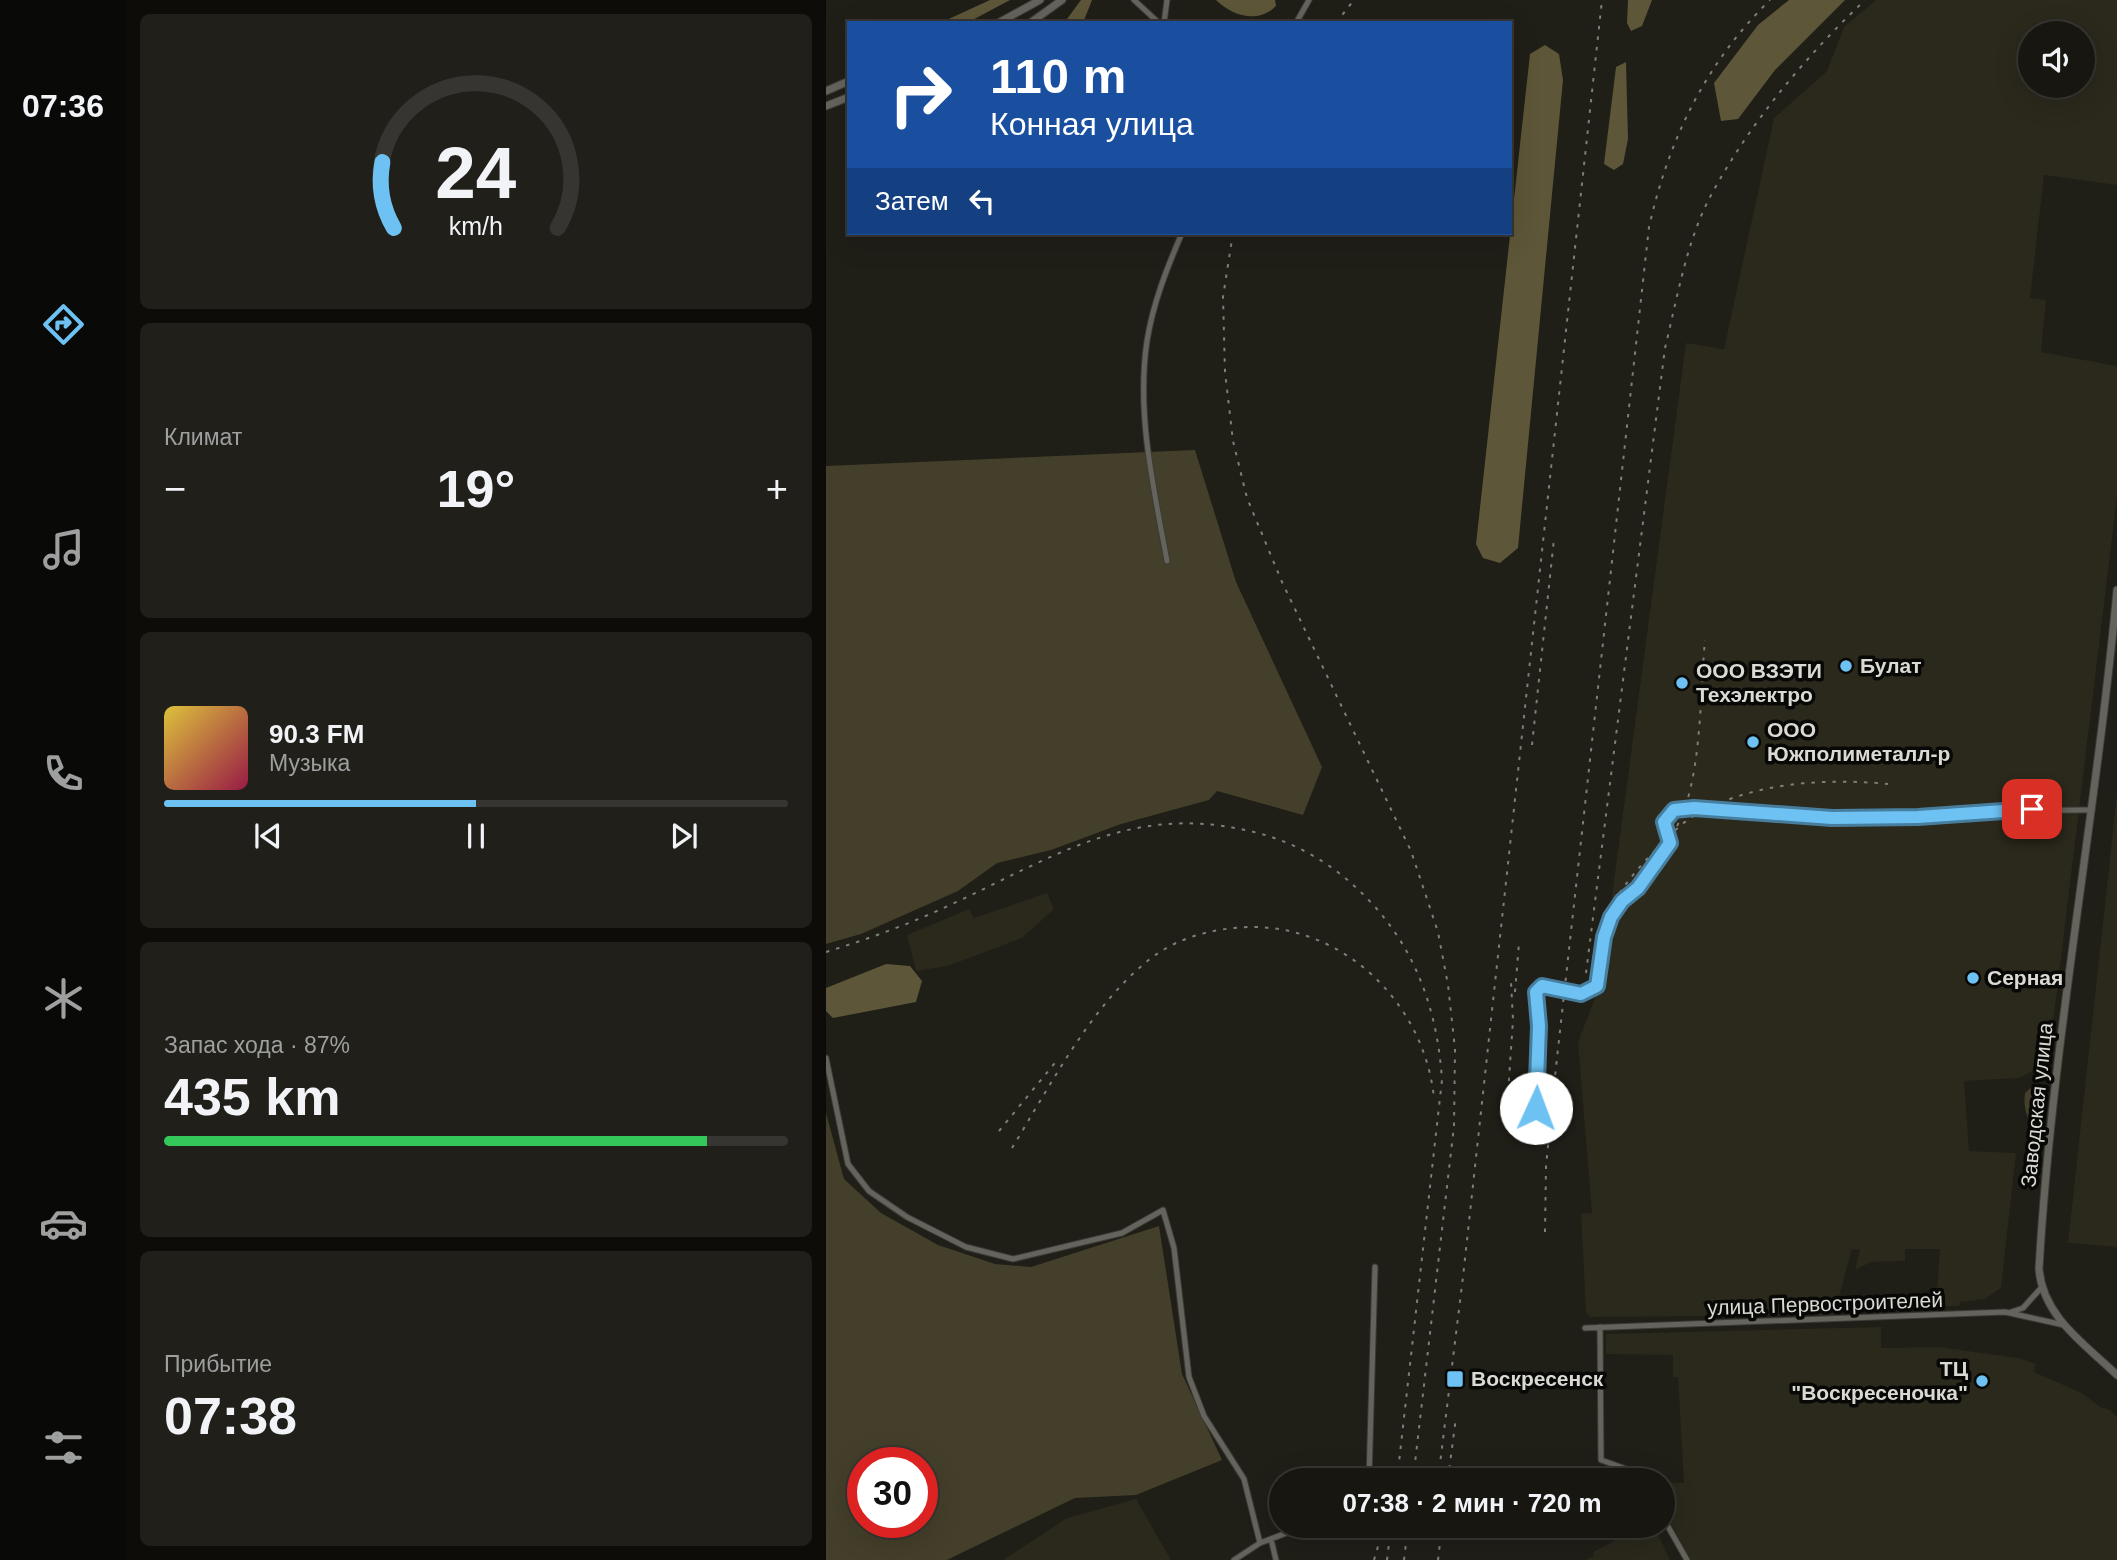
<!DOCTYPE html>
<html lang="ru">
<meta charset="utf-8">
<style>
body{margin:0;font-family:Helvetica,sans-serif;background:#201f1a;color:#f1f3f6;height:100vh;display:flex;flex-direction:column;font-size:26px;white-space:nowrap}
*{box-sizing:border-box;margin:0}
p{font-size:23px;color:#9e9f9f}
.icon{flex:none;width:38px;height:38px;fill:none;stroke:currentColor;stroke-width:2;stroke-linecap:round;stroke-linejoin:round}
.map{position:relative;flex:1;overflow:hidden}
.sheet{display:flex;flex-direction:column;gap:14px;padding:14px;background:#0d0c09;width:700px}
.sheet>*{flex:none}
.guide{position:absolute;left:21px;top:21px;width:665px;height:214px;border-radius:0px;box-shadow:0 7px 28px #0002,0 0 0 2px #363531;background:#1a4fa0;color:#fff;overflow:hidden}
.fabs{position:absolute;left:1192px;top:21px;display:grid;gap:14px}
.fabs a{display:grid;place-items:center;width:77px;height:77px;border-radius:50%;background:#171611;box-shadow:0 7px 28px #0002,0 0 0 2px #363531;font-size:35px}
.speed{position:absolute;left:21px;top:1447px;display:flex;gap:14px;font-size:35px;font-weight:700;text-align:center}
.speed>*{display:grid;place-content:center;width:91px;height:91px;border-radius:50%;background:#171611;box-shadow:0 7px 28px #0002,0 0 0 2px #363531;line-height:1}
.speed .limit{border:10px solid #d22;background:#fff;color:#111}
.pin{position:absolute;display:grid;place-items:center;width:60px;height:60px;color:#fff;margin:-30px;border-radius:14px;box-shadow:0 4px 10px #0006}
.me{position:absolute;width:77px;margin:-38px;rotate:2deg;stroke-linejoin:round;filter:drop-shadow(0 0 5px #0008)}
.turn{display:flex;align-items:center;gap:24px;height:147px;padding:0 28px;font-size:32px}
.turn .icon{width:91px;height:91px;stroke-width:2.5}
.turn b{display:block;font-size:49px;line-height:60px}
.then{display:flex;align-items:center;height:66px;padding:0 28px;background:#0003;gap:14px;font-size:26px}
.big{font-size:52px;font-weight:800;line-height:1.1}
.sheet .card{flex:1;display:flex;flex-direction:column;justify-content:center;gap:10px;min-width:0;padding:0 24px;border-radius:10px;background:#201f1a}
.sheet .dial{align-items:center;gap:0}
.dial svg{height:182px;overflow:visible;fill:none;stroke:#363531;stroke-width:7;stroke-linecap:round;text-anchor:middle}
.dial text{fill:#f1f3f6;stroke:none}
.song{display:flex;align-items:center;gap:21px}
.cover{width:84px;height:84px;border-radius:10px;background:linear-gradient(135deg,hsl(50 70% 55%),hsl(340 70% 35%))}
.played{height:7px;border-radius:4px;background:linear-gradient(90deg,#6dc2f3 50%,#363531 50%)}
.keys{display:flex;justify-content:space-around;direction:ltr}
.heat{display:flex;justify-content:space-between;align-items:center;font-size:38px;direction:ltr}
.charge{height:10px;border-radius:5px;background:linear-gradient(90deg,#34c759 87%,#363531 0)}
.trip{position:absolute;left:443px;top:1468px;width:406px;height:70px;border-radius:35px;background:#171611;box-shadow:0 7px 28px #0002,0 0 0 2px #363531;font-weight:800;line-height:70px;text-align:center}
main{display:flex;flex:1;min-height:0}
.menu{display:flex;flex-direction:column;width:126px;justify-content:space-around;align-items:center;background:#090907;color:#9e9f9f}
.menu .icon{width:49px;height:49px}
.menu .selected{color:#6dc2f3}
.menu b{font-size:32px;color:#f1f3f6}
.map>svg:first-child{display:block}
.built{fill:#2b281c;fill-rule:evenodd}
.green{fill:#443f2a;fill-rule:evenodd}
.forest{fill:#5d5638}
.lines{fill:none;stroke-linecap:round;stroke-linejoin:round}
.minor-casing{stroke:#3b3a36;stroke-width:7}
.tertiary-casing{stroke:#3b3a36;stroke-width:9}
.minor{stroke:#65645c;stroke-width:5}
.tertiary{stroke:#65645c;stroke-width:7}
.rail{stroke:#7f7e78;stroke-width:2;stroke-dasharray:3.5 7;stroke-linecap:butt}
.route-casing{stroke:#477e9e;stroke-width:18}
.route{stroke:#6dc2f3;stroke-width:12}
.poi-dot{fill:#6dc2f3;stroke:#080806;stroke-width:2.5}
.labels{text-anchor:middle;stroke-width:7;stroke-linejoin:round;paint-order:stroke}
.poi-label{font-size:21px;font-weight:bold;fill:#dad9d4;stroke:#080806;text-anchor:start}
.street-label{font-size:21px;fill:#dad9d4;stroke:#080806}
</style>
<main>
<nav class="menu">
<b>07:36</b>
<svg class="icon selected" aria-label="directions" viewBox="0 0 24 24"><path d="M12 3l9 9-9 9-9-9zM9 14v-3h6M13 9l2 2-2 2"/></svg>
<svg class="icon" aria-label="music" viewBox="0 0 24 24"><path d="M9 18V5l10-2v13"/><circle cx="6" cy="18" r="3"/><circle cx="16" cy="16" r="3"/></svg>
<svg class="icon" aria-label="phone" viewBox="0 0 24 24"><path d="M5 4h4l2 5-3 2q2 4 5 5l2-3 5 2v4C11 20 4 13 5 4z"/></svg>
<svg class="icon" aria-label="climate" viewBox="0 0 24 24"><path d="M12 3v18M4 7l16 10M4 17L20 7"/></svg>
<svg class="icon" aria-label="car" viewBox="0 0 24 24"><path d="M5 17H2v-5l4-1 3-4h7l3 4 3 1v5h-3M9 17h6M6 11h13"/><circle cx="7" cy="17" r="2"/><circle cx="17" cy="17" r="2"/></svg>
<svg class="icon" aria-label="filters" viewBox="0 0 24 24"><path d="M4 7h16M4 17h16"/><circle cx="9" cy="7" r="2"/><circle cx="15" cy="17" r="2"/></svg>
</nav>
<section class="sheet">
<div class="card dial"><svg viewBox="0 0 100 80">
<path d="M14 69A42 42 0 1 1 86 69"/>
<path d="M14 69A42 42 0 0 1 9 40" stroke="#6dc2f3"/>
<text x="50" y="56" font-size="32" font-weight="700">24</text>
<text x="50" y="72" font-size="11">km/h</text>
</svg></div>
<div class="card"><p>Климат</p>
<div class="heat"><a>−</a><b class="big">19°</b><a>+</a></div>
</div>
<div class="card">
<div class="song"><i class="cover"></i><div><b>90.3 FM</b><p>Музыка</p></div></div>
<div class="played"></div>
<div class="keys"><svg class="icon" aria-label="previous" viewBox="0 0 24 24"><path d="M18 5L8 12l10 7zM5 5v14"/></svg><svg class="icon" aria-label="pause" viewBox="0 0 24 24"><path d="M8 5v14M16 5v14"/></svg><svg class="icon" aria-label="next" viewBox="0 0 24 24"><path d="M6 5l10 7-10 7zM19 5v14"/></svg></div>
</div>
<div class="card"><p>Запас хода · 87%</p><b class="big">435 km</b><div class="charge"></div></div>
<div class="card"><p>Прибытие</p><b class="big">07:38</b></div>
</section>
<div class="map">
<svg width="1291" height="1560" viewBox="0 0 1291 1560">
<rect width="100%" height="100%" fill="#1f1e17"/>
<path class="built" d="M 1050,0 L 1291,0 L 1291,185 L 1218,175 L 1204,298 L 1220,300 L 1215,352 L 1291,366 L 1291,497 L 1223,1057 L 1217,1066 L 1193,1078 L 1138,1081 L 1143,1151 L 1190,1153 L 1175,1288 L 1159,1299 L 1134,1302 L 1133,1306 L 1110,1306 L 1114,1249 L 1079,1249 L 1079,1261 L 1045,1262 L 1029,1270 L 1034,1250 L 1026,1249 L 1008,1315 L 764,1317 L 760,1312 L 755,1214 L 766,1213 L 752,1042 L 774,985 L 860,343 L 898,349 L 948,118 L 1001,71 L 1018,27 ZM 1204,33 L 1256,33 L 1256,86 L 1204,86 Z
M 1291,794 L 1291,1247 L 1242,1243 Z
M 221,893 L 228,909 L 196,938 L 122,966 L 90,971 L 81,935 L 143,909 L 148,918 Z
M 1055,1327 L 1055,1348 L 1113,1347 L 1192,1358 L 1210,1364 L 1208,1372 L 1256,1393 L 1274,1407 L 1284,1410 L 1291,1417 L 1291,1560 L 865,1560 L 837,1509 L 837,1483 L 858,1483 L 852,1377 L 847,1377 L 847,1355 L 780,1354 L 780,1334 Z
M 310,1499 L 345,1560 L 177,1560 L 241,1518 Z
M 830,1530 L 844,1560 L 760,1560 L 768,1556 L 767,1552 L 807,1531 Z"/>
<path class="green" d="M 369,450 L 410,582 L 496,767 L 477,815 L 391,791 L 383,800 L 295,824 L 225,850 L 171,863 L 132,891 L 35,934 L 0,944 L 0,466 Z
M 1210,1083 L 1222,1088 L 1215,1130 C 1201,1126 1197,1107 1199,1093 Z
M 0,1113 L 18,1179 L 55,1213 L 112,1245 L 169,1264 L 205,1267 L 333,1226 L 356,1374 L 396,1460 L 310,1495 L 249,1498 L 121,1560 L 0,1560 ZM 37,1463 L 96,1463 L 96,1522 L 37,1522 Z"/>
<path class="forest" d="M 164,0 L 184,0 L 141,23 L 114,23 Z
M 255,0 L 266,0 L 257,23 L 238,23 Z
M 390,0 L 449,0 L 450,6 C 432,24 406,16 390,0 Z
M 802,0 L 826,0 L 816,26 L 805,31 L 801,23 Z
M 963,0 L 1019,0 L 949,70 L 912,119 L 895,121 L 888,83 L 932,25 Z
M 719,45 L 733,54 L 737,80 L 692,548 L 674,563 L 657,558 L 650,544 L 704,54 Z
M 800,62 L 802,139 L 797,164 L 788,170 L 778,164 L 790,67 Z
M 60,964 L 84,966 L 96,981 L 90,1002 L 7,1018 L 0,1011 L 0,988 Z"/>
<g class="lines">
<defs>
<path id="minor" d="M 308,0 L 333,23
M 338,23 L 341,0
M 470,23 L 483,0
M 341,561 C 328,489 310,414 321,341 C 327,303 341,268 356,233
M 0,1058 L 22,1164 L 43,1191 L 81,1217 L 140,1247 L 187,1259 L 296,1233 L 337,1210 L 348,1248 L 363,1377 L 378,1416 L 418,1479 L 434,1543
M 709,1122 L 713,1026 L 710,992 L 716,986 L 755,994 L 770,986 L 778,937 L 785,917 L 796,901 L 812,889 L 844,843 L 838,822 L 848,810 L 868,808 C 942,814 1015,819 1089,817 C 1148,815 1206,809 1266,810
M 1185,1312 L 1197,1308 L 1215,1288
M 774,1327 L 775,1460 L 806,1471 L 813,1480
M 759,1328 L 1179,1312 L 1238,1325
M 543,1480 L 549,1267
M 836,1516 L 861,1560
M 445,1539 L 450,1560
M 408,1560 L 434,1543 L 479,1526"/>
<path id="tertiary" d="M 172,23 L 214,0
M 204,23 L 236,0
M 0,91 L 23,81
M 0,106 L 23,97
M 1291,590 C 1270,817 1226,1042 1213,1269 C 1217,1317 1259,1344 1291,1375"/>
</defs>
<use href="#minor" class="minor-casing"/>
<use href="#tertiary" class="tertiary-casing"/>
<use href="#minor" class="minor"/>
<use href="#tertiary" class="tertiary"/>
<path class="rail" d="M 510,23 L 528,0
M 407,233 L 397,297 L 399,372 L 407,441 L 421,498 L 456,582 L 585,851 L 612,932 L 622,985 L 629,1049 L 628,1126 L 587,1480
M 706,745 L 728,539
M 851,826 C 876,780 874,693 879,640
M 770,940 C 781,908 798,884 821,859 C 837,843 853,823 873,813 C 929,782 1000,778 1062,784
M 0,952 C 42,939 84,924 124,905 C 224,859 303,804 419,830 C 459,838 496,857 526,884 C 585,936 611,1003 616,1080 L 571,1480
M 760,973 L 839,348 C 851,299 860,244 883,199 C 922,125 979,57 1039,0
M 689,992 L 693,943
M 680,1123 L 687,1020 L 685,982
M 173,1131 L 233,1058
M 186,1148 C 224,1086 266,1004 324,959 C 348,940 378,931 408,928 C 510,917 598,999 608,1098
M 719,1232 L 720,1166 L 730,1067 L 823,227 C 843,139 879,64 944,0
M 622,1479 L 630,1417
M 612,1480 L 637,1277 L 776,0
M 548,1560 L 558,1526
M 561,1560 L 565,1526
M 578,1560 L 582,1526
M 612,1560 L 616,1526"/>
</g>
<g class="lines">
<defs>
<path id="route" d="M 710,1108 L 713,1026 L 710,992 L 716,986 L 755,994 L 771,986 L 778,937 L 785,917 L 796,901 L 812,888 L 844,843 L 838,822 L 848,810 L 868,808 L 1006,818 L 1092,817 L 1206,809"/>
</defs>
<use href="#route" class="route-casing"/>
<use href="#route" class="route"/>
</g>
<g class="poi-dot">
<circle cx="1020" cy="666" r="7"/>
<circle cx="856" cy="683" r="7"/>
<circle cx="927" cy="742" r="7"/>
<circle cx="1147" cy="978" r="7"/>
<rect x="620" y="1370" width="18" height="18" rx="3.5"/>
<circle cx="1156" cy="1381" r="7"/>
</g>
<g class="labels">
<g class="poi-label">
<text x="1034" y="673">Булат</text>
<text x="870" y="678">ООО ВЗЭТИ<tspan x="870" dy="24">Техэлектро</tspan></text>
<text x="941" y="737">ООО<tspan x="941" dy="24">Южполиметалл-р</tspan></text>
<text x="1161" y="985">Серная</text>
<text x="1142" y="1376" text-anchor="end">ТЦ<tspan x="1142" dy="24">"Воскресеночка"</tspan></text>
<text x="645" y="1386">Воскресенск</text>
</g>
<g class="street-label">
<text transform="translate(1211 1105) rotate(-84)" y="7">Заводская улица</text>
<text transform="translate(999 1304) rotate(-2)" y="7">улица Первостроителей</text>
</g>
</g>
</svg>
<div class="fabs">
<a><svg class="icon" aria-label="sound" viewBox="0 0 24 24"><path d="M4 9h4l5-4v14l-5-4H4zM17 9q2 3 0 6"/></svg></a>
</div>
<div class="speed"><div class="limit">30</div></div>
<div class="pin" style="left:1206px;top:809px;background:#d93025"><svg class="icon" aria-label="arrive" viewBox="0 0 24 24"><path d="M6 21V4h12l-3 4 3 4H6"/></svg></div>
<svg class="me" style="left:710px;top:1108px" viewBox="-20 -20 40 40"><circle r="19" fill="#fff"/><path d="M0-13L10 11 0 6-10 11z" fill="#6dc2f3"/></svg>
<div class="trip">07:38 · 2 мин · 720 m</div>
<div class="guide">
<div class="turn"><svg class="icon" aria-label="right" viewBox="0 0 24 24"><path d="M7 20v-9h11M14 6l5 5-5 5"/></svg><div><b>110 m</b>Конная улица</div></div>
<div class="then">Затем<svg class="icon" aria-label="left" viewBox="0 0 24 24"><path d="M17 20v-9H6M10 6l-5 5 5 5"/></svg></div>
</div>
</div>
</main>
